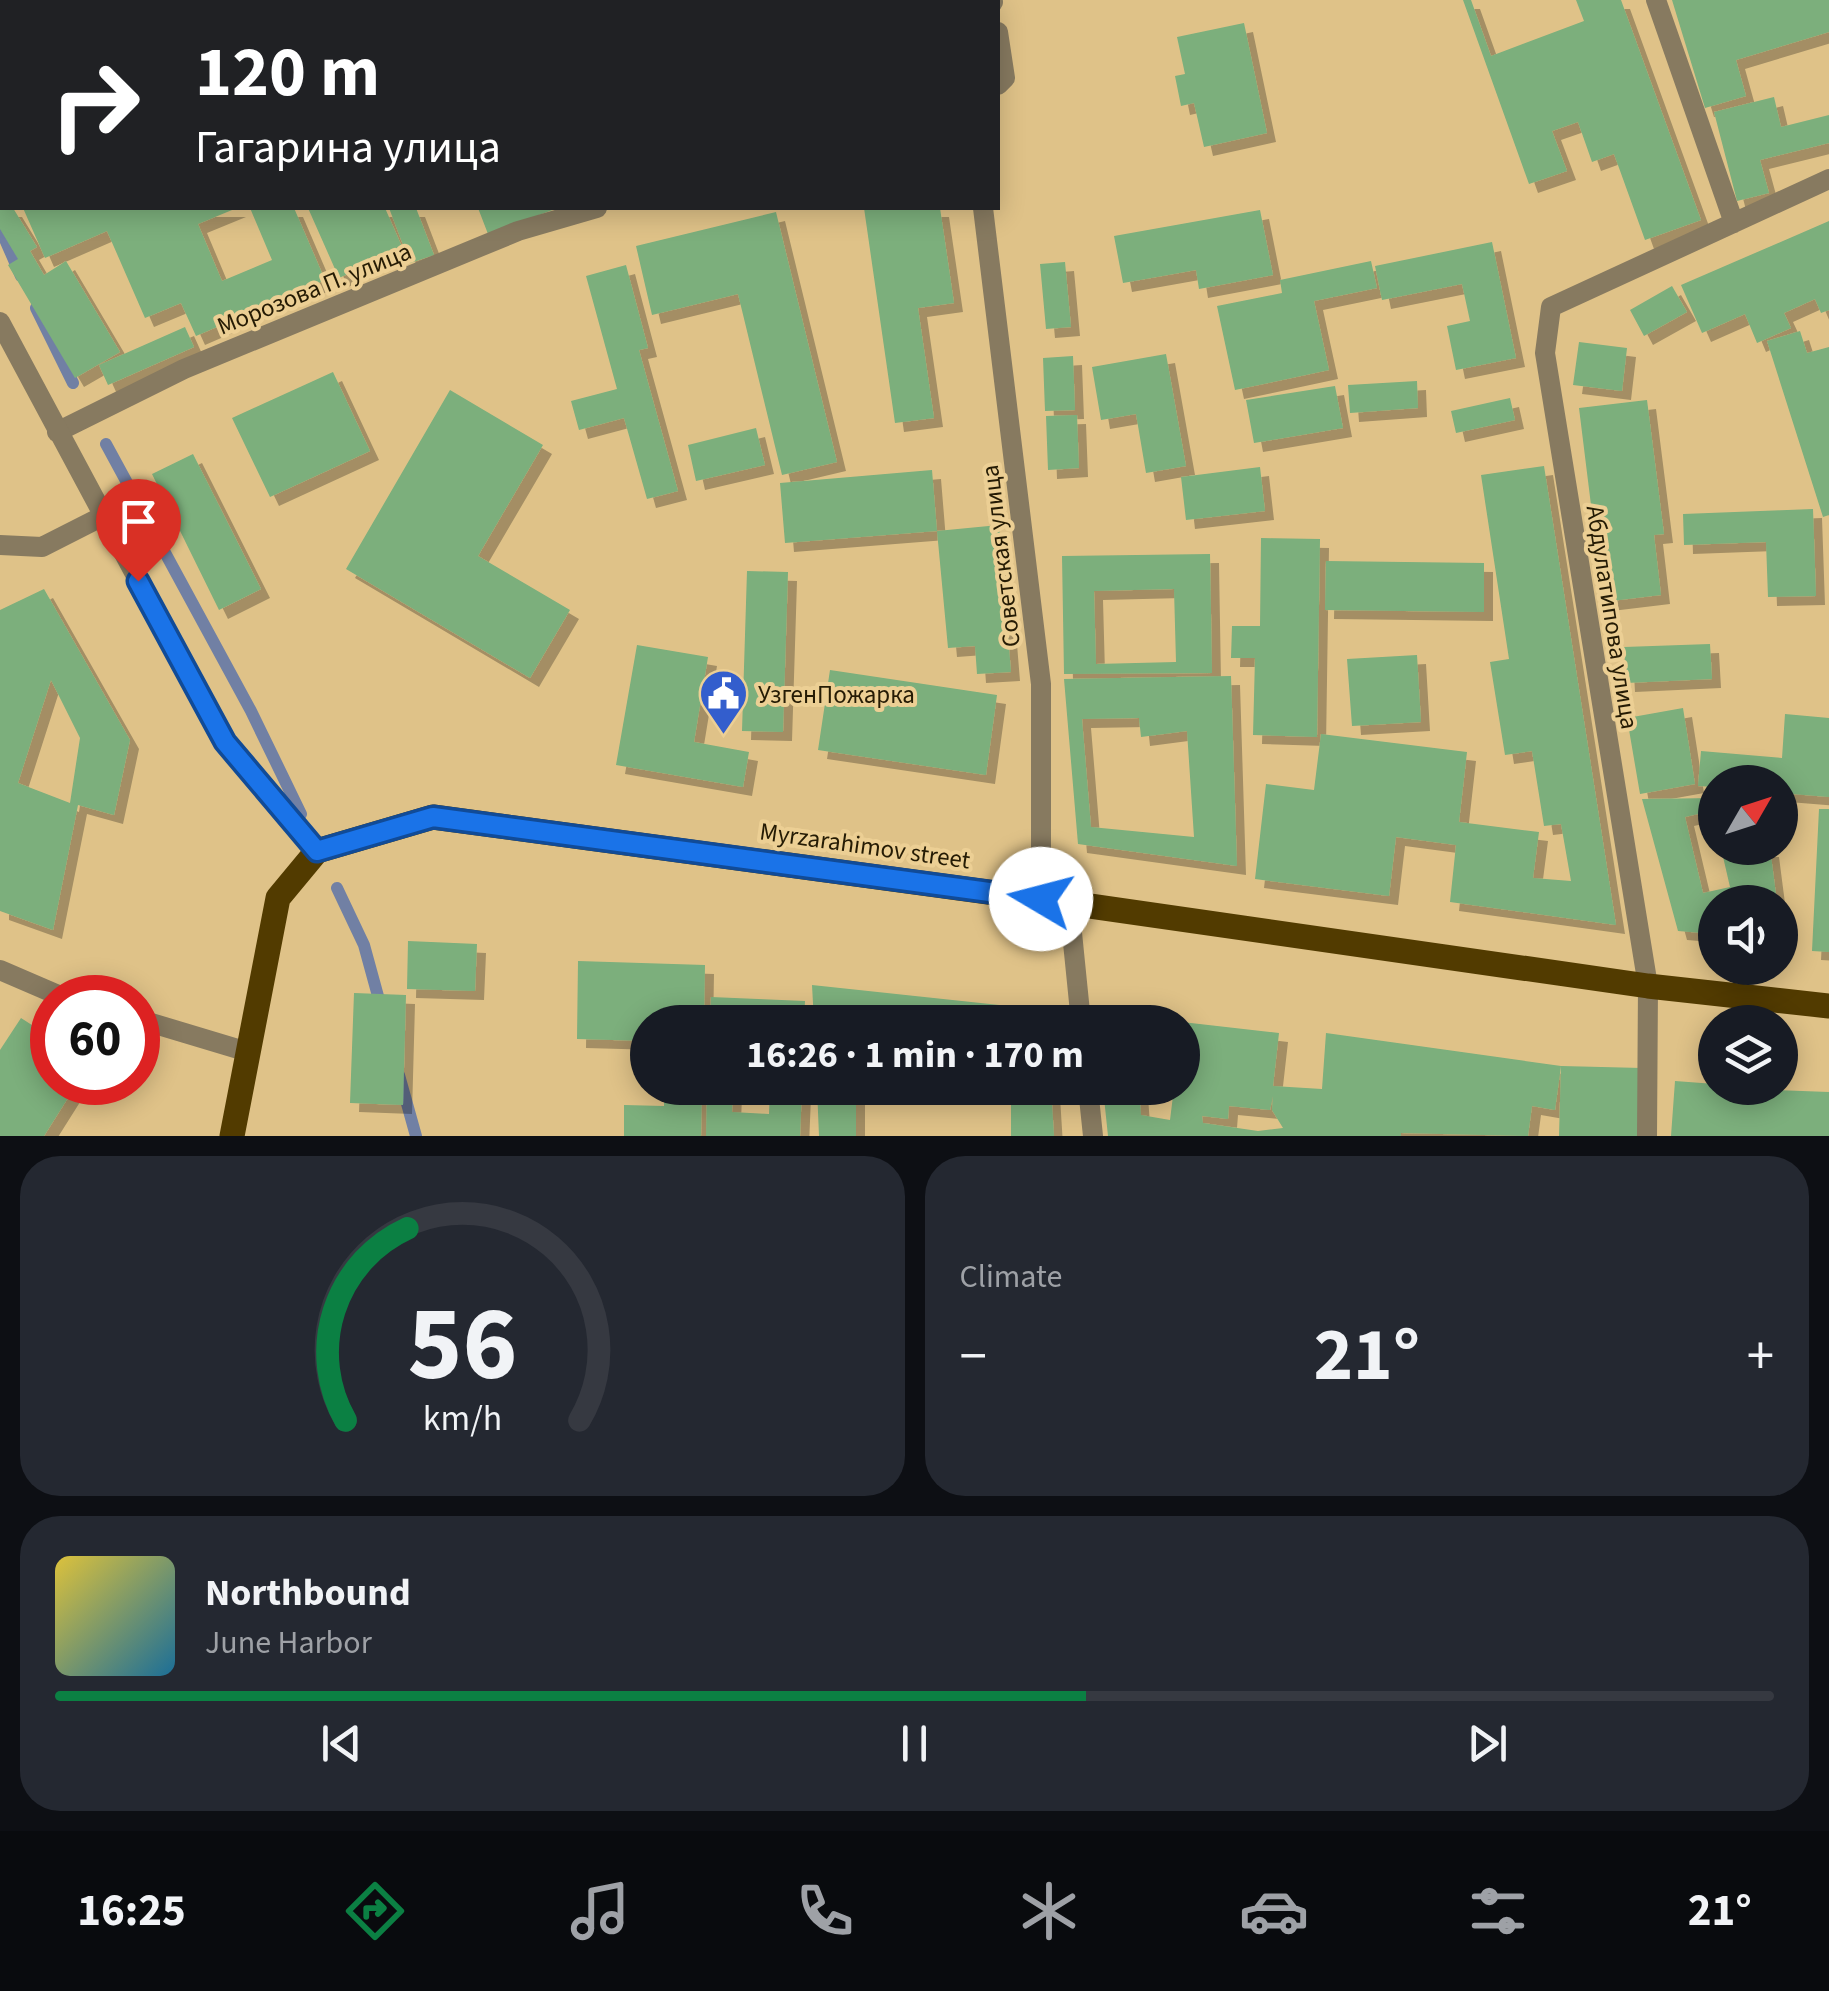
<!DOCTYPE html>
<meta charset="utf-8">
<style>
body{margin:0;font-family:"Source Sans 3",sans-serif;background:#242831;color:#f1f3f6;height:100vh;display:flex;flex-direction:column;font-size:38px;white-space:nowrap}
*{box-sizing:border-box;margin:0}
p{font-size:32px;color:#9ea1a6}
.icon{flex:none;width:55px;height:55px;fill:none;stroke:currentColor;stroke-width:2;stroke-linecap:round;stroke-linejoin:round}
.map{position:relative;height:1136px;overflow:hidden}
.details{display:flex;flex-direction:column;gap:20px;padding:20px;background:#0d0f14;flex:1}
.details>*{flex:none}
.hud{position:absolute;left:0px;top:0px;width:1000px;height:210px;box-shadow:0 5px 25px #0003;background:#202124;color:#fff;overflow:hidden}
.needle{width:65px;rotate:51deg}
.fabs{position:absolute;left:1698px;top:765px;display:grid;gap:20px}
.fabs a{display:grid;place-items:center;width:100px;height:100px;border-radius:50%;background:#171b24;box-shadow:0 5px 25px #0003;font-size:50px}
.speed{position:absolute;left:30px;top:975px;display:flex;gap:20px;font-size:50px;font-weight:700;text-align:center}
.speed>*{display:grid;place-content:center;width:130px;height:130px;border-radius:50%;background:#171b24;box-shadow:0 5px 25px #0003;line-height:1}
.speed .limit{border:15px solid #d22;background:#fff;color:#111}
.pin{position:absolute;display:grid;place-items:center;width:85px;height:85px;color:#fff;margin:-102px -42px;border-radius:50% 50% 50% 0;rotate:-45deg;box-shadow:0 0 10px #0007}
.pin .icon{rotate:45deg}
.me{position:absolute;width:110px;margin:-55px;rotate:278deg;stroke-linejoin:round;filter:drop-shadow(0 0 8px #0008)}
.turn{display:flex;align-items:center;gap:35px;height:210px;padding:0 30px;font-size:45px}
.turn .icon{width:130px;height:130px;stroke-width:2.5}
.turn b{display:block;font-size:70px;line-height:85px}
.big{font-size:75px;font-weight:700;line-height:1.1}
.details .tile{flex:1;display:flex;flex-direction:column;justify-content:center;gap:15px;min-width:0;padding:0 35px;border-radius:40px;background:#242831}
.details .dial{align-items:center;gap:0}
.dial svg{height:260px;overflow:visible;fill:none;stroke:#363941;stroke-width:7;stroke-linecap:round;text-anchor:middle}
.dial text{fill:#f1f3f6;stroke:none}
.song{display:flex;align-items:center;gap:30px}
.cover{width:120px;height:120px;border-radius:15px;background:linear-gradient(135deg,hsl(50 70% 55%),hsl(200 70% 35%))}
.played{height:10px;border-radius:5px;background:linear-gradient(90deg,#0b8043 60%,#363941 60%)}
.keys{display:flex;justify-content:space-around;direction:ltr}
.heat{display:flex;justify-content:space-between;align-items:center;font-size:55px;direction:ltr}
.details .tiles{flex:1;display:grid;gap:20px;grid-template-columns:1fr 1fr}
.tile:last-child{grid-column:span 2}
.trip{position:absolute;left:630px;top:1005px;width:570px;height:100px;border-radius:50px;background:#171b24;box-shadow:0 5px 25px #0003;font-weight:700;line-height:100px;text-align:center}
.tabs{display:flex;height:160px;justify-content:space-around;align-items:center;background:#090b0e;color:#9ea1a6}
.tabs .icon{width:70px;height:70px}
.tabs .current{color:#0b8043}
.tabs b{font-size:45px;color:#f1f3f6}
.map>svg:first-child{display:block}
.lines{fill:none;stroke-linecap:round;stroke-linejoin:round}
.stream{stroke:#7180a4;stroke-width:12}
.building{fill:#7baf7c;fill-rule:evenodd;filter:url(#shadow)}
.service{stroke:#877a60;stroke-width:20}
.minor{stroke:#877a60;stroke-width:20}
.tertiary{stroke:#877a60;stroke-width:20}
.primary{stroke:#523b00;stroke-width:25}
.route-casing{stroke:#114b97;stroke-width:25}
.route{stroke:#1a73e8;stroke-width:18}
.labels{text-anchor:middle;stroke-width:8;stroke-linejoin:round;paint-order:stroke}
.street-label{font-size:25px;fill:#251b04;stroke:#eccf94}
.poi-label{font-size:25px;fill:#251b04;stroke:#eccf94;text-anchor:start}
</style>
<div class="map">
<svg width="1829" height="1136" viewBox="0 0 1829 1136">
<defs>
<filter id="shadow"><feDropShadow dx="9" dy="9" stdDeviation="0" flood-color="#0004"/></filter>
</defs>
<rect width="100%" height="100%" fill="#dfc288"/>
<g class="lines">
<path class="stream" d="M 0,228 L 21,276
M 36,308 L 73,383
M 106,444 L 251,711 L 301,814
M 337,888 L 364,945 L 381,1007
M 399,1075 L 416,1136"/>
</g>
<path class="building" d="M 1463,0 L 1471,0 L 1491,56 L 1584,21 L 1576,0 L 1621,0 L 1701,220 L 1645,240 L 1614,154 L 1592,162 L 1578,122 L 1552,131 L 1567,171 L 1529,184 Z
M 1672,0 L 1829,0 L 1829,32 L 1736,60 L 1746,96 L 1705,108 Z
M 1244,23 L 1267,133 L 1204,147 L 1194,103 L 1181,106 L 1175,76 L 1185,74 L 1177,37 Z
M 1774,97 L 1781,127 L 1829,115 L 1829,143 L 1760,160 L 1769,193 L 1737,201 L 1714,112 Z
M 0,208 L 13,208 L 37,247 L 30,251 L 44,275 L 66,261 L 120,352 L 75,378 L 8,265 L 18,259 L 0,229 Z
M 23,208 L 237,208 L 198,224 L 222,281 L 272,260 L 250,208 L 294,208 L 325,280 L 196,336 L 181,303 L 145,318 L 107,231 L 45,258 Z
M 308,208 L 385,208 L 403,249 L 339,278 Z
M 389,208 L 416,208 L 434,255 L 410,263 Z
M 478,208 L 558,208 L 488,234 Z
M 864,208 L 940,208 L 954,303 L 918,308 L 934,418 L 895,423 Z
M 1260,210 L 1273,275 L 1199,289 L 1196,270 L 1123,283 L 1114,236 Z
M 776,212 L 837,462 L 782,475 L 738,294 L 652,315 L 636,246 Z
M 1829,221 L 1829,310 L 1821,313 L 1815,299 L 1784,313 L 1791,328 L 1757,343 L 1745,314 L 1702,333 L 1681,285 Z
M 1492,242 L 1516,358 L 1456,370 L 1447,326 L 1470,321 L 1462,284 L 1382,300 L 1375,266 Z
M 1371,261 L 1377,288 L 1314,301 L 1329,370 L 1235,390 L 1217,306 L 1282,293 L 1280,280 Z
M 1065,262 L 1071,327 L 1046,329 L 1040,264 Z
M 626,265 L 648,348 L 639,350 L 678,491 L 647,499 L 624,418 L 579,430 L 571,401 L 617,389 L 586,276 Z
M 1672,286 L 1687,312 L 1644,336 L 1630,310 Z
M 185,327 L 194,347 L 108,385 L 99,365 Z
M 1800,331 L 1807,353 L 1829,347 L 1829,515 L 1823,517 L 1767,341 Z
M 1579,342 L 1627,348 L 1622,391 L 1573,385 Z
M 1166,354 L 1186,466 L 1146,473 L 1136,414 L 1101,420 L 1092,367 Z
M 1073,356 L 1075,410 L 1045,411 L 1043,358 Z
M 333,372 L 370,451 L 270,497 L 232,418 Z
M 1417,381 L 1418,408 L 1350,413 L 1348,385 Z
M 1335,386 L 1343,428 L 1254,443 L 1246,400 Z
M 450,390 L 543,445 L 478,556 L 570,610 L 530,678 L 346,569 Z
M 1510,398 L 1515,420 L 1456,433 L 1451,411 Z
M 1647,400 L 1664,534 L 1654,535 L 1661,595 L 1603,602 L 1579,408 Z
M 1077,415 L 1079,468 L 1048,470 L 1046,416 Z
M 756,428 L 765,465 L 696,481 L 688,445 Z
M 193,454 L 261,589 L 219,610 L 152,474 Z
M 1544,466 L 1616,925 L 1450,902 L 1456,845 L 1396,837 L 1389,896 L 1255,879 L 1266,784 L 1314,790 L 1321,734 L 1467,752 L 1459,822 L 1539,832 L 1533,878 L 1571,881 L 1561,824 L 1544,826 L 1532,751 L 1505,755 L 1490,662 L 1509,659 L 1481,475 Z
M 1260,467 L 1265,511 L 1186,520 L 1181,477 Z
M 932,470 L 937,531 L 785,543 L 780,483 Z
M 1813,509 L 1816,596 L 1768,597 L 1766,542 L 1684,545 L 1683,514 Z
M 999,525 L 1011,672 L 977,674 L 975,646 L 948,648 L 937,531 Z
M 1261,538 L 1320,539 L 1317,737 L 1253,735 L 1255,658 L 1231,658 L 1232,626 L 1260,626 Z
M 1210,554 L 1212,673 L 1064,674 L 1062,556 ZM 1174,589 L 1176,662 L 1096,664 L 1094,591 Z
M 1326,561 L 1484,563 L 1484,612 L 1325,610 Z
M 747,571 L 788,572 L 783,732 L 742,731 Z
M 44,589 L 130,740 L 114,815 L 78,805 L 53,930 L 0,911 L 0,610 ZM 51,680 L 80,738 L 70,803 L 18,783 Z
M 1710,644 L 1712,679 L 1626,683 L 1624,647 Z
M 637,645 L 708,657 L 694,742 L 749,752 L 743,787 L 616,765 Z
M 1417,655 L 1421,722 L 1352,726 L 1347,659 Z
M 830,670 L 997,695 L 986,775 L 818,750 Z
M 1231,676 L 1237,866 L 1078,844 L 1064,679 ZM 1139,718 L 1141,737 L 1187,731 L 1194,837 L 1091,827 L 1082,719 Z
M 1683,708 L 1695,784 L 1640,794 L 1627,718 Z
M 1785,714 L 1829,718 L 1829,797 L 1780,793 L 1780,782 L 1715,782 L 1715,787 L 1698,786 L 1701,751 L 1782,758 Z
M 1715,798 L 1715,837 L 1704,839 L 1698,814 L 1685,817 L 1703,893 L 1730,887 L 1721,848 L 1770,848 L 1777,902 L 1715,902 L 1715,934 L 1678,931 L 1642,799 Z
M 1819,809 L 1829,809 L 1829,952 L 1812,951 Z
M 408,941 L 477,944 L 475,991 L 407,989 Z
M 578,961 L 705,965 L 704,1022 L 648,1022 L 648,1041 L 577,1039 Z
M 812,985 L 1046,1010 L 1047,1022 L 814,1022 Z
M 354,993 L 406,995 L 403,1105 L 350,1103 Z
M 711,997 L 805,1001 L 804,1022 L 710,1022 Z
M 1097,1010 L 1132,1014 L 1133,1022 L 1098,1022 Z
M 21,1018 L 52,1038 L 52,1082 L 78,1082 L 44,1136 L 0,1136 L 0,1050 Z
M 1182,1022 L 1279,1033 L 1273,1086 L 1322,1089 L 1326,1033 L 1561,1066 L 1555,1110 L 1532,1106 L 1528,1136 L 1401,1133 L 1401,1136 L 1108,1136 L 1103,1088 L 1139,1088 L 1141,1115 L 1170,1120 L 1174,1088 L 1182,1088 ZM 1273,1096 L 1272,1110 L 1283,1128 L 1258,1131 L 1203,1123 L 1202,1116 L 1228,1119 L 1229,1106 L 1270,1110 Z
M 1561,1066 L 1642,1068 L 1640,1136 L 1559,1136 Z
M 1675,1081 L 1715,1084 L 1715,1088 L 1829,1092 L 1829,1136 L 1671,1136 Z
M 664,1088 L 702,1088 L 701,1136 L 624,1136 L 624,1105 L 664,1106 Z
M 707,1088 L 733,1088 L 732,1112 L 769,1114 L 770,1088 L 802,1088 L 800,1136 L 706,1136 Z
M 817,1088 L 856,1088 L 856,1136 L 819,1136 Z
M 1011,1088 L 1051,1088 L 1054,1136 L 1011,1136 Z"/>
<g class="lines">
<path class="service" d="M 0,545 L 42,547 L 103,516
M 0,970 L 65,998
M 138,1019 L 248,1052"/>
<path class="minor" d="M 992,0 L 993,2
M 1656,0 L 1734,223
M 998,32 L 1005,78 L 998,85
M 983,208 L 1041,684 L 1041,899
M 57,432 L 184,369 L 518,231 L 597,208
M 1069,903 L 1081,1022
M 1088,1088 L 1093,1136
M 1647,1136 L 1648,986 L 1545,353 L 1551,307 L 1829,179"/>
<path class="tertiary" d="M 0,322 L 225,742 L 317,851"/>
<path class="primary" d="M 232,1136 L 278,898 L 317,851 L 433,817 L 1069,903 L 1648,986 L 1829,1006"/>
</g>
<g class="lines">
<defs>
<path id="route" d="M 138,581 L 225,742 L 317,851 L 433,817 L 1041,899"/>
</defs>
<use href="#route" class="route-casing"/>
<use href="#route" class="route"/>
</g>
<defs>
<symbol id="civic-pin" viewBox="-11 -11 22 30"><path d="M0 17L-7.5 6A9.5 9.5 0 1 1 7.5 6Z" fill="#335ecd" stroke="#eccf94"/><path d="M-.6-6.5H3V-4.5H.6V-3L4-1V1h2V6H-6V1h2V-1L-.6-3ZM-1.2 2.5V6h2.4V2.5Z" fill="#fff"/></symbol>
</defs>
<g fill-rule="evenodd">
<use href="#civic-pin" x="696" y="666" width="55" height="75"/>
</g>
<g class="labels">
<g class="street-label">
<text transform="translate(314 288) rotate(-22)" y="9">Морозова П. улица</text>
<text transform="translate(1000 556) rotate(-97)" y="9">Советская улица</text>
<text transform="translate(1613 617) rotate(81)" y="9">Абдулатипова улица</text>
<text transform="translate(865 845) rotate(8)" y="9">Myrzarahimov street</text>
</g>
<g class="poi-label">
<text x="758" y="703">УзгенПожарка</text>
</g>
</g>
</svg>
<div class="fabs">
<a><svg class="needle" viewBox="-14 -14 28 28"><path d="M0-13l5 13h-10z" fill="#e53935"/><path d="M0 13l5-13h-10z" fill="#9ea1a6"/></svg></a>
<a><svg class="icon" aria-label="sound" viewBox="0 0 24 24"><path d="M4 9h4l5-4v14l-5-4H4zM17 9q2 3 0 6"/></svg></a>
<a><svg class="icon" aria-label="layers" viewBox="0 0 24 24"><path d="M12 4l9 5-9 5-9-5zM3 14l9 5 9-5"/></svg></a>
</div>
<div class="speed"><div class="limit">60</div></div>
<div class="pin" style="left:138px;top:581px;background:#d93025"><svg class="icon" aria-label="arrive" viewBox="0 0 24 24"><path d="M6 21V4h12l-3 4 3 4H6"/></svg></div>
<svg class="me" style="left:1041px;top:899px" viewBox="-20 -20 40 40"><circle r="19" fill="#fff"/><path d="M0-13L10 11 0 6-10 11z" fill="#1a73e8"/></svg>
<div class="trip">16:26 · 1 min · 170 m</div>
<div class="hud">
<div class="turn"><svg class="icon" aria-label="right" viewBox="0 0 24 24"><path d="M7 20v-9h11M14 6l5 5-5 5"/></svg><div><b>120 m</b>Гагарина улица</div></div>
</div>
</div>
<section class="details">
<div class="tiles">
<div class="tile dial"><svg viewBox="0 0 100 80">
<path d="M14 69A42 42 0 1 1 86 69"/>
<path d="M14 69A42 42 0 0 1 33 10" stroke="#0b8043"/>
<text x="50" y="56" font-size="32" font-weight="700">56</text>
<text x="50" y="72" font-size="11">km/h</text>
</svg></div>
<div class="tile"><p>Climate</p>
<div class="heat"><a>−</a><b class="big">21°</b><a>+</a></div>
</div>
<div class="tile">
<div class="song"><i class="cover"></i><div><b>Northbound</b><p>June Harbor</p></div></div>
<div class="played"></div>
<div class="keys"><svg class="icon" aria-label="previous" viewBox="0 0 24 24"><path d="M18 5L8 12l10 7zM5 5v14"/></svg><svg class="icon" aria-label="pause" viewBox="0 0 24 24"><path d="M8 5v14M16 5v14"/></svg><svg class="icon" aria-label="next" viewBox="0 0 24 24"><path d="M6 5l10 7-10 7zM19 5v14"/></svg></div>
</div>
</div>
</section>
<nav class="tabs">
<b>16:25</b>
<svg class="icon current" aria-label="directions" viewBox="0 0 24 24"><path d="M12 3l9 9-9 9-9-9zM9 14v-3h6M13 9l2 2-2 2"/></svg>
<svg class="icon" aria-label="music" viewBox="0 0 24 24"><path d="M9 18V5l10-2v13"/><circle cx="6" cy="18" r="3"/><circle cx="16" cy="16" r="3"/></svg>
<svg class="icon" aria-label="phone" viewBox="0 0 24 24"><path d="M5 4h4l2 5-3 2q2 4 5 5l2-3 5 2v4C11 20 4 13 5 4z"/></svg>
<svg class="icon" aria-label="climate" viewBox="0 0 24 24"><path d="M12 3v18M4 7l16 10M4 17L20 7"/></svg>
<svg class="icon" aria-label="car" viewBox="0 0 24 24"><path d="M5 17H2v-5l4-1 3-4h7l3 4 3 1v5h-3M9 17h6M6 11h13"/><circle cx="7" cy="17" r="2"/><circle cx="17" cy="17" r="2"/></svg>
<svg class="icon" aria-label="filters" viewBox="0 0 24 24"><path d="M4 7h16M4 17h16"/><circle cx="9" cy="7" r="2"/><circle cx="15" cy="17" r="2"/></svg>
<b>21°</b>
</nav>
